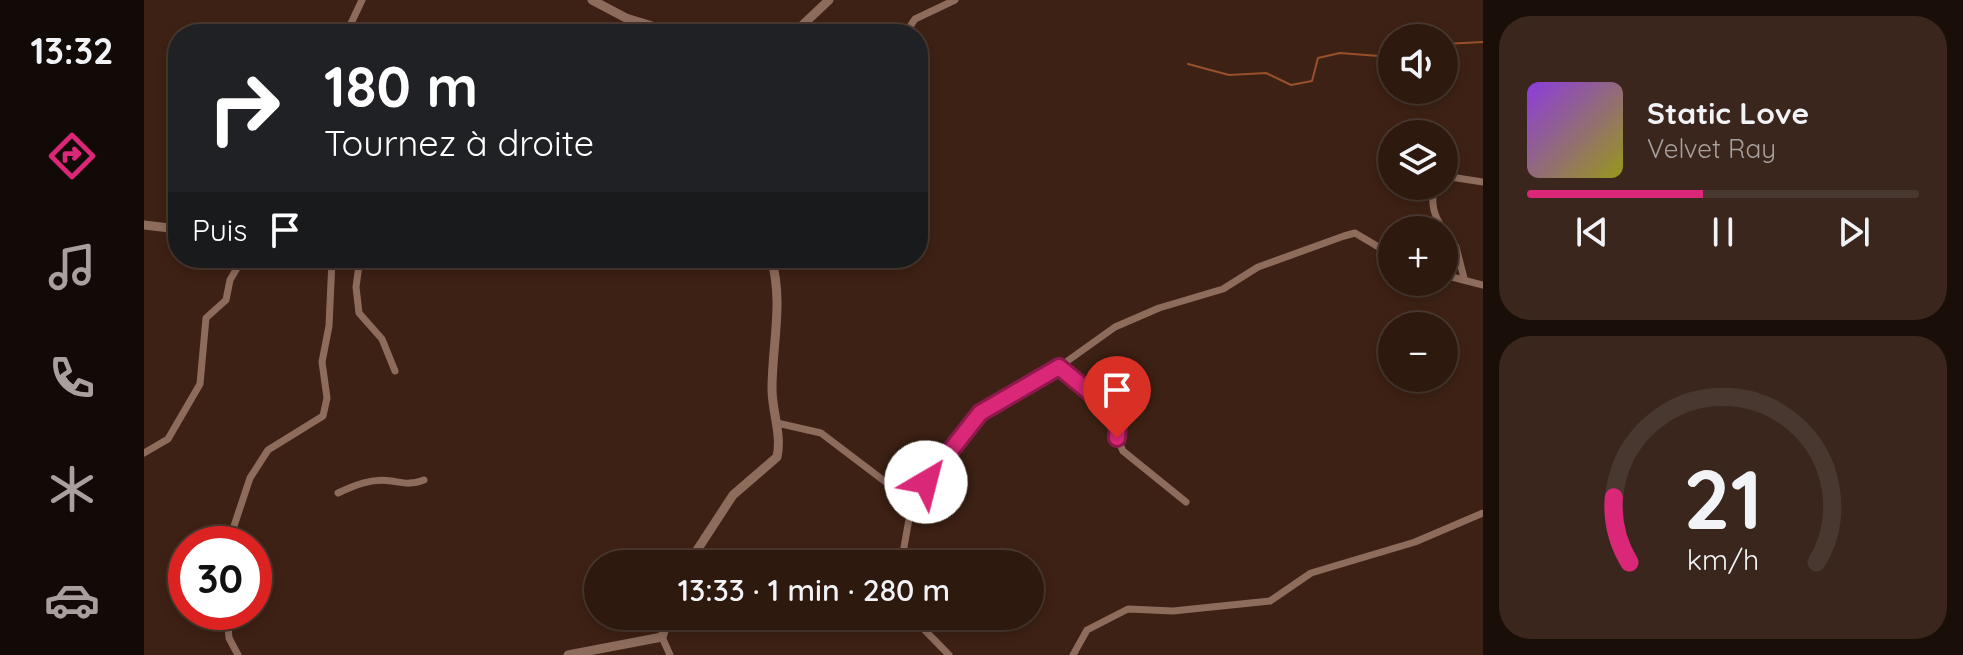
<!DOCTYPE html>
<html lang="fr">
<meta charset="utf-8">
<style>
body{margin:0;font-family:Quicksand,sans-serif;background:#3a261d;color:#f1f3f6;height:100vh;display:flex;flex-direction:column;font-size:30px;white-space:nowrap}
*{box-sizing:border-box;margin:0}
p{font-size:26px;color:#a7a09e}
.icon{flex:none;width:44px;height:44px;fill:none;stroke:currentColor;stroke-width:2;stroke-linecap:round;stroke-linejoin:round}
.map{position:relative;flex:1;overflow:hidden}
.drawer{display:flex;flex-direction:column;gap:16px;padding:16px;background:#190e08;width:480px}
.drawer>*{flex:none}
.guide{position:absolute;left:24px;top:24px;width:760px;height:244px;border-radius:32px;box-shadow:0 4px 12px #0003,0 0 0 2px #49382f;background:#202124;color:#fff;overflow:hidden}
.tools{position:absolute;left:1234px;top:24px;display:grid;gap:16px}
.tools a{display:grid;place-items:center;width:80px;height:80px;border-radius:50%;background:#2e190f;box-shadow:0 4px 12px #0003,0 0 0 2px #49382f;font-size:40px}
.speed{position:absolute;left:24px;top:526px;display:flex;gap:16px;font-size:40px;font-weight:700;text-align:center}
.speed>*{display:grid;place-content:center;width:104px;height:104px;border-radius:50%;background:#2e190f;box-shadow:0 4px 12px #0003,0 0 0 2px #49382f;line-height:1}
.speed .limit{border:12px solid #d22;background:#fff;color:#111}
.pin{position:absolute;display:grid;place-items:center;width:68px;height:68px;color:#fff;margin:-82px -34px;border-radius:50% 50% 50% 0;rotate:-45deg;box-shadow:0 0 8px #0007}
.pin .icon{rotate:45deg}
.me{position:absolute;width:88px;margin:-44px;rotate:37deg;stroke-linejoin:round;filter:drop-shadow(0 0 6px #0008)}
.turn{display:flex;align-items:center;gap:28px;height:168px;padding:0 24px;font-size:36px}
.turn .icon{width:104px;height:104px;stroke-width:2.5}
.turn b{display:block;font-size:56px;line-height:68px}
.then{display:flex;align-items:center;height:76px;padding:0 24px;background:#0003;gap:16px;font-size:30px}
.drawer .card{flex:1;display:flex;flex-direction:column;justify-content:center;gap:12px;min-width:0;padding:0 28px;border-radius:32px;background:#3a261d}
.drawer .dial{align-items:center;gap:0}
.dial svg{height:208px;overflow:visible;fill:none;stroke:#49382f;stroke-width:7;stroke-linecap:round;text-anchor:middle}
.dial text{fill:#f1f3f6;stroke:none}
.song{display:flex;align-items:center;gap:24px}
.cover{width:96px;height:96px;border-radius:12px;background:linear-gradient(135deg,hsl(270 70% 55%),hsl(60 70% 35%))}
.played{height:8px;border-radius:4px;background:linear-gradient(90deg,#db2777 45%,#49382f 45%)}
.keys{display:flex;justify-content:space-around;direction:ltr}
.trip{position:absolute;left:440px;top:550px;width:460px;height:80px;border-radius:40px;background:#2e190f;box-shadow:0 4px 12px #0003,0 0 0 2px #49382f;font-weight:600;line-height:80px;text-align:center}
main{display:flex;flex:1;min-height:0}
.dock{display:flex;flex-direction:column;width:144px;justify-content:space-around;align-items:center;background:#120a06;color:#a7a09e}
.dock .icon{width:56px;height:56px}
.dock .current{color:#db2777}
.dock b{font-size:36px;color:#f1f3f6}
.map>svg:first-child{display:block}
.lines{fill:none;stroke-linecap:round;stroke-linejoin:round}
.stream{stroke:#99502c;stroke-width:2}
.minor{stroke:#8d6c5c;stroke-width:7}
.tertiary{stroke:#8d6c5c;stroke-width:9}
.route-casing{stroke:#8e194d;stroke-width:20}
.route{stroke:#db2777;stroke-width:14}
</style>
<main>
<nav class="dock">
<b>13:32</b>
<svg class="icon current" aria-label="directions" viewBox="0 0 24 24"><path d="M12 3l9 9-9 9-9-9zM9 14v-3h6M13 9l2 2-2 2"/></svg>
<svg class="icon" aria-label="music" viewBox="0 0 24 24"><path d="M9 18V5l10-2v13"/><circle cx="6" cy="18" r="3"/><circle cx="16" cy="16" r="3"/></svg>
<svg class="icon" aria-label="phone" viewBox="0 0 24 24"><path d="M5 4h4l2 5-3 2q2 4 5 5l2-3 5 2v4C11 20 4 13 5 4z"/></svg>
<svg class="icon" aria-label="climate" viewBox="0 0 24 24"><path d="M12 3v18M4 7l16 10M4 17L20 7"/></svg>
<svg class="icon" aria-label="car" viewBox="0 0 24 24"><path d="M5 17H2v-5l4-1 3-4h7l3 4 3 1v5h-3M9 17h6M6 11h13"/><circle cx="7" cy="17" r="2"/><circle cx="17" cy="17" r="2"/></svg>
</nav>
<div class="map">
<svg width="1339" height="655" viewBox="0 0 1339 655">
<rect width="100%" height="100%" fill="#3d2114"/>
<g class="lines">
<path class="stream" d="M 1300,44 L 1339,42
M 1044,64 L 1085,75 L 1122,73 L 1147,85 L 1168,81 L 1174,58 L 1196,53 L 1248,57"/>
<path class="minor" d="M 202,34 L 218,0
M 761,34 L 771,19 L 811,0
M 1300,176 L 1339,182
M 1290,186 C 1287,204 1289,215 1300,230
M 1300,230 L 1312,247 L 1320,278
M 216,258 L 212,287 L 215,313 L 238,339 L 251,371
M 1300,275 L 1339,285
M 915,367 L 949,395 L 974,423 L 973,438 L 979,451 L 1042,502
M 633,423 L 677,433 L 764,499 L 765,519 L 757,564
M 0,453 L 24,439 L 56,384 L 62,318 L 82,300 L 86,280 L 99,258
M 194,493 C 211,485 228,478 247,481 C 261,483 266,485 280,480
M 766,502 L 836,413 L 915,367 L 971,327 L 1015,308 L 1079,289 L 1114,267 L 1200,236 L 1211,233 L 1248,255
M 84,544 L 106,478 L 124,450 L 179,416 L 183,398 L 178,362 L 185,326 L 188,260
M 83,612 L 85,638 L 94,655
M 767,616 L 805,655
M 518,637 L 526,655
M 929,655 L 943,630 L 984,609 L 1029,611 L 1126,601 L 1167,573 L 1271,542 L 1339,513"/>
<path class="tertiary" d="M 448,0 L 482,18 L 534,34
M 649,34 L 685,0
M 0,225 L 34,229
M 126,258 L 156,261 L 205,258
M 544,564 L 589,495 L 633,457 C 638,434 628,412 628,389 C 628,344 640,302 627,258
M 424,655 L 518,637 L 525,616"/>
</g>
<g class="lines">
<defs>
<path id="route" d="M 782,482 L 836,413 L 915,367 L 949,395 L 974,423 L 973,438"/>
</defs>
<use href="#route" class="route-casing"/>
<use href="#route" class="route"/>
</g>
</svg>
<div class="tools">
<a><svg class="icon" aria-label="sound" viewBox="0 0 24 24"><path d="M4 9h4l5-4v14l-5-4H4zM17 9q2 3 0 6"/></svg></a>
<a><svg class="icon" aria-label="layers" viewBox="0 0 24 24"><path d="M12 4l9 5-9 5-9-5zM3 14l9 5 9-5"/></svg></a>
<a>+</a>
<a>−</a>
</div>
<div class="speed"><div class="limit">30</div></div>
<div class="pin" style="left:973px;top:438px;background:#d93025"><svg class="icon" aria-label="arrive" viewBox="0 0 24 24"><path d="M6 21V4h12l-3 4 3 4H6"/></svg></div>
<svg class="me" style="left:782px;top:482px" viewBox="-20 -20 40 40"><circle r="19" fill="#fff"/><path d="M0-13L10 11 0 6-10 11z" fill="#db2777"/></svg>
<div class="trip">13:33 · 1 min · 280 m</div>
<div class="guide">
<div class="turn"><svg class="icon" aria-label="right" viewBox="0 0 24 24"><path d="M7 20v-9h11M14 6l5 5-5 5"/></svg><div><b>180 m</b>Tournez à droite</div></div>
<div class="then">Puis<svg class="icon" aria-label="arrive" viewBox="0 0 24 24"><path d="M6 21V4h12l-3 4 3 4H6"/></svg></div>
</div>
</div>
<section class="drawer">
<div class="card">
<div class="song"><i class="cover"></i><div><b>Static Love</b><p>Velvet Ray</p></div></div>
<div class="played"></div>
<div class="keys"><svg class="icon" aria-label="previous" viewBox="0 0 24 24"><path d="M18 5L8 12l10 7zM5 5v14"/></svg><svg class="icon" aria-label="pause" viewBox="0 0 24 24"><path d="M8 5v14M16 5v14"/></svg><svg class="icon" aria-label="next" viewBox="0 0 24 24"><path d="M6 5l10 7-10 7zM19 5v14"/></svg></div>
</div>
<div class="card dial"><svg viewBox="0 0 100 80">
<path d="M14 69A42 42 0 1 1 86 69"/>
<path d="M14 69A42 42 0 0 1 8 44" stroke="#db2777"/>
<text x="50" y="56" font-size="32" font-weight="700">21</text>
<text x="50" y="72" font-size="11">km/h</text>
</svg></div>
</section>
</main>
